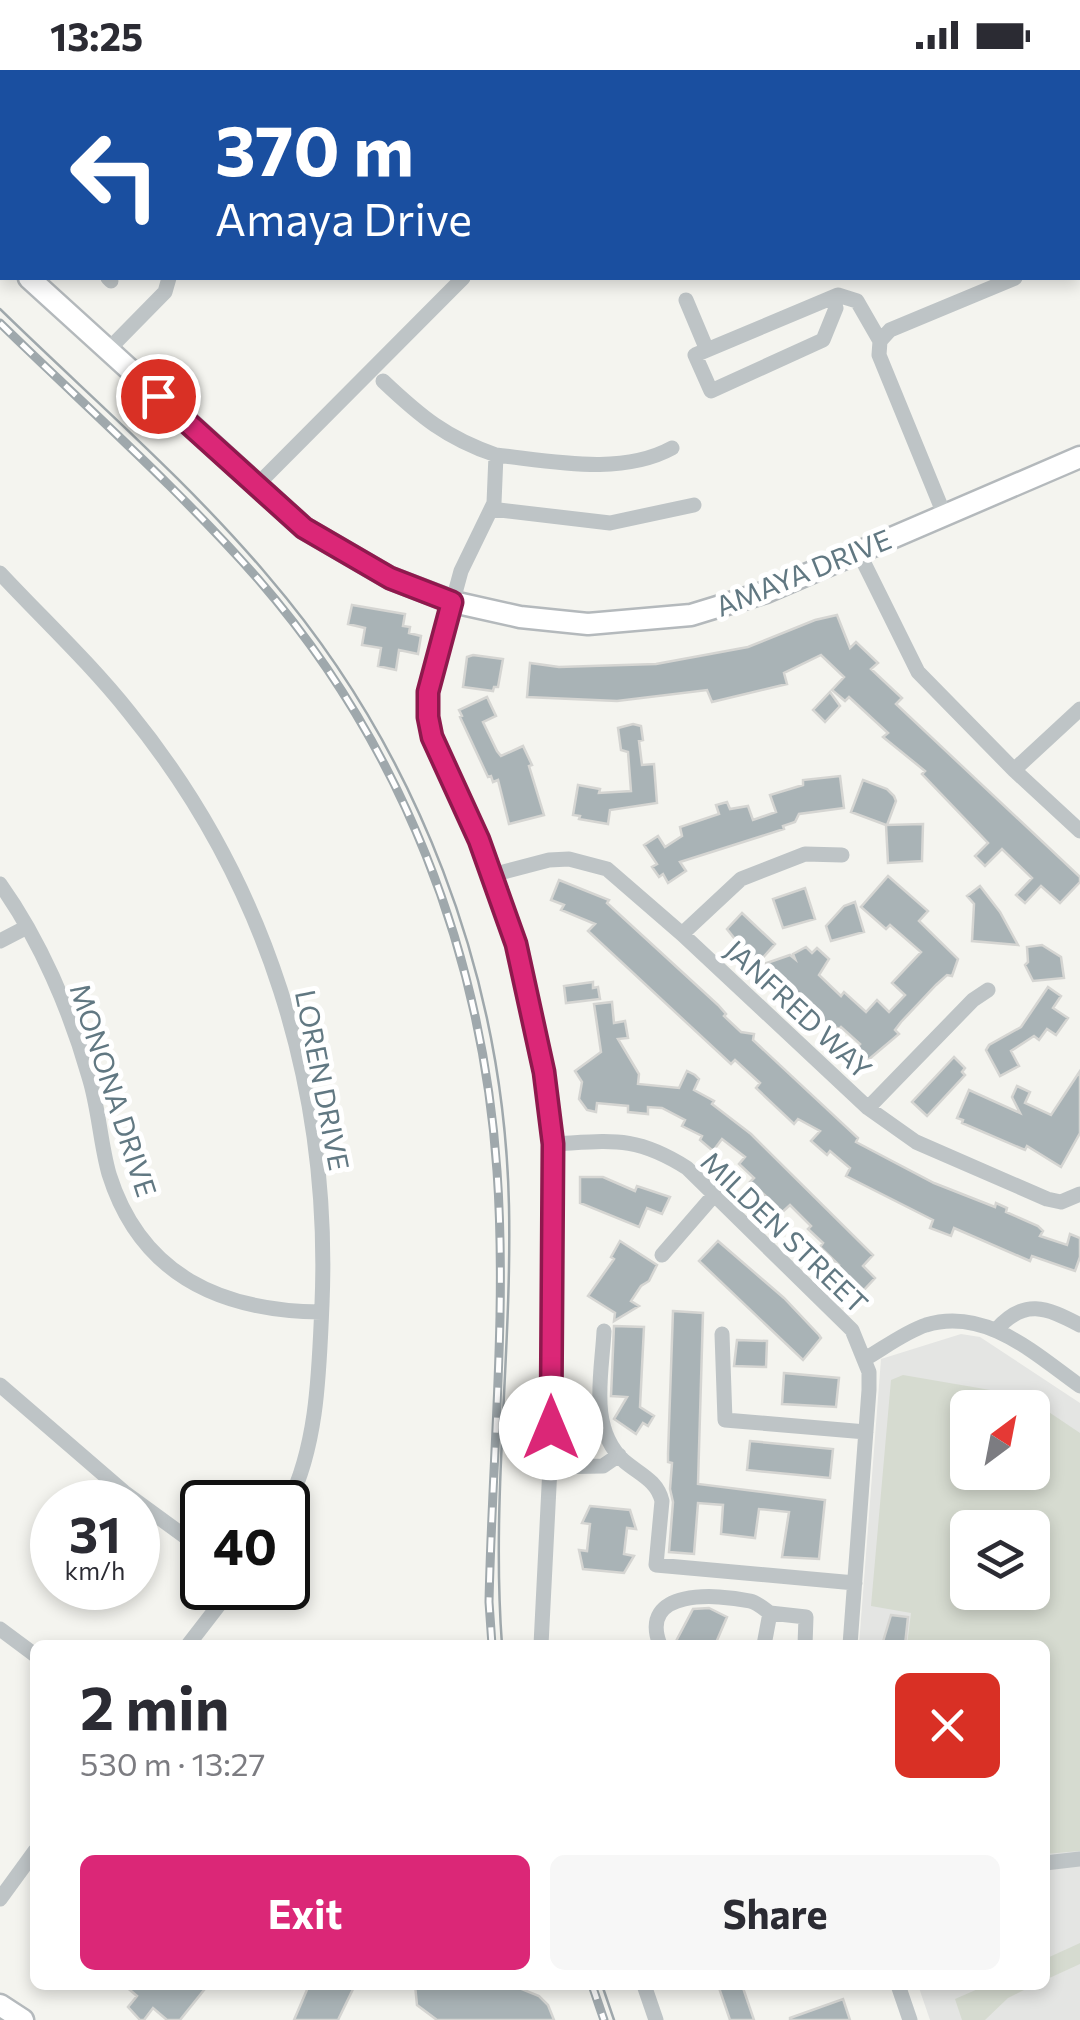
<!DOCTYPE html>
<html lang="en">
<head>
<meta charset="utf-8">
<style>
	body { margin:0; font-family:Commissioner,sans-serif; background:#f7f7f7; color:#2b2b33; height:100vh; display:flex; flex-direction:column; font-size:38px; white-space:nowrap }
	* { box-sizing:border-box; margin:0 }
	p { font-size:32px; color:#7c7c81 }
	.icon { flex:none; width:55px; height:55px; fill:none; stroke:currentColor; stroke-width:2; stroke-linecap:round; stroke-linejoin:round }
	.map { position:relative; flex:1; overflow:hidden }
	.side { position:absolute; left:30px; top:1570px; width:1020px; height:350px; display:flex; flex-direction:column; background:#fff; border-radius:15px; box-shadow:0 5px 15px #0003 }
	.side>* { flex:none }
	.guide { position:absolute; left:0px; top:0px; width:1080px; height:210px; box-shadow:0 5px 15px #0003; background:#1a4fa0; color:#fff; overflow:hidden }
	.needle { width:65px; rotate:32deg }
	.tools { position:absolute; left:950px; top:1320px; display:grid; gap:20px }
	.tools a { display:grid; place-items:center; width:100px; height:100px; border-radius:15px; background:#fff; box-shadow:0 5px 15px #0003; font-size:50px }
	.speed { position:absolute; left:30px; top:1410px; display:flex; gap:20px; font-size:50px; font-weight:700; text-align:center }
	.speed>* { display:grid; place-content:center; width:130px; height:130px; border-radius:50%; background:#fff; box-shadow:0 5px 15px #0003; line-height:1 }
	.speed small { font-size:25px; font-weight:400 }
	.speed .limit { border:5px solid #111; border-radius:15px; background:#fff; color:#111 }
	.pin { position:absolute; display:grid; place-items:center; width:85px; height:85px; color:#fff; margin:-42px; border:5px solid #fff; border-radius:50%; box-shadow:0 2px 10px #0007 }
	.me { position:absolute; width:110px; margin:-55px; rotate:0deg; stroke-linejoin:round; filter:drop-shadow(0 0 8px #0008) }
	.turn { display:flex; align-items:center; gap:35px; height:210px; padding:0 50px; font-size:45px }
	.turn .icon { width:130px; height:130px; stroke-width:2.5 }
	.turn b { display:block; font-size:70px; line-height:85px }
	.round { display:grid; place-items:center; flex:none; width:105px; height:105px; border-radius:15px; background:#f7f7f7 }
	.overview { display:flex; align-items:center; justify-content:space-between; height:170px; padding:0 50px }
	h1 { font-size:60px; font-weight:700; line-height:75px }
	.cta { display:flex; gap:20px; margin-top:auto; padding:20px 50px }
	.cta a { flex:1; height:115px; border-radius:15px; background:#db2777; color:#fff; font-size:40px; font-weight:700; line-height:115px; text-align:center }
	.cta a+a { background:#f7f7f7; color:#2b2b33 }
	.status { display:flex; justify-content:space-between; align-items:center; height:70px; padding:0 50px; background:#fff; direction:ltr }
	.status svg { height:28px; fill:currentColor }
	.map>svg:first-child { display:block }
</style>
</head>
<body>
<div class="status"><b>13:25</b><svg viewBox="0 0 49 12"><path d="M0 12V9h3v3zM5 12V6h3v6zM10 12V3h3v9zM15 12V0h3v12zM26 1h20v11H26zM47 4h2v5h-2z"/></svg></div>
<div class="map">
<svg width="1080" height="1950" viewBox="0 0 1080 1950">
	<rect width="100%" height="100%" fill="#f4f4ef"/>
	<path fill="#e4e5e3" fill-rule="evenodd" d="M961,1264l19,3 100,66v617h-150l-12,-35h127v-340h-186l22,-286zM968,1338h64v64h-64zM968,1458h64v64h-64z"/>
	<path fill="#d6dbd0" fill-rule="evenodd" d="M903,1305l122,21 55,37v418l-35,3v-209h-138l4,-32 -40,-7 20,-226zM968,1338h64v64h-64zM968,1458h64v64h-64z
		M1080,1873v21l-35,16v-21z
		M987,1915h47l-26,13 -23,22h-23l-7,-21z"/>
	<path fill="#a9b3b6" stroke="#d5d5d2" stroke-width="2.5" d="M352,535l53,9 -2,12 7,1 -1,6 12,3 -3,18 -19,-4 -3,20 -18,-4 3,-18 -19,-3 3,-17 -17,-4z
		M837,545l13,33 6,-6 22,21 -7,6 31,29 -6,6 184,173v5l-20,21 -19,-17 -16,17 -9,-8 16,-17 -30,-29 -17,17 -10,-10 13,-13 -66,-69 3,-3 -42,-34 5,-4 -39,-36 -4,4 -13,-11 12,-13 -23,-22 -37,18 3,11 -75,18 -5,-12 -90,11 -90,-4 3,-34 29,4 97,-3 92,-17 67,-27z
		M473,585l30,4 -5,28h-4l-1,4 -30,-4 4,-30z
		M830,622l10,14 -15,16 -12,-12z
		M487,627l9,19 -13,6 14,29 4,5 22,-10 9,19 -3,1 15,49 -35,9 -11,-44 -5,2 -2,-6 -3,1 -28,-60 2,-1 -3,-6z
		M633,654l8,2 2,14 -4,1 3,24 12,-1 3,39 -47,7 -2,14 -29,-5 1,-3 -7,-1 5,-30 22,4 -1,4 32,-2 -3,-39 -7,-2 -3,-22z
		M840,706l4,32 -45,6 -4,8 -12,4 1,3 -104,33 6,9 -18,12 -5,-9 -4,3 -7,-10 5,-3 -13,-19 14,-9 7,11 17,-11 -2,-9 39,-13 -3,-9 11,-3 3,7 18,-3 5,14 23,-8 -6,-17 33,-10v-5z
		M863,710l24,9 7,7 2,5 -9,24 36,-1 -1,37 -34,2 -2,-38 -35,-13z
		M888,806l40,35 -9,10 39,38 -6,17 -5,-1 -11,10 -35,37 -6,8 4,4 -31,26 -12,-12 4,-4 -19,-17 -2,2 -13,-6 -62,-59 26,-9 5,4 -2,-5 13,-7 6,6 5,-5 12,11 -10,16 22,21 3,-4 22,20 11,-12 12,12 16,-17 -13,-12 29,-31 -31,-27 -4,4 -25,-22z
		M559,810l50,20 -2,3 111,102 8,9 -2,2 17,16 13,2 -1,6 105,98 -2,4 78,41 61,24 1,-4 11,5 -1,4 32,14 5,5 -3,5 27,9 3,-11 10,4v19l-5,14 -43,-15 -2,5 -76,-33 -3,8 -21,-8 3,-8 -87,-44 4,-8 -20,-17 -3,4 -16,-14 9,-10 -22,-12 -4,5 -38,-36 4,-5 -25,-23 -4,4 -143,-133 7,-7 -34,-14 3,-5 -13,-5z
		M980,816l20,26 18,33 -46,-4 2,-37 -7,-8z
		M805,818l10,31 -32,9 -10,-29z
		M855,832l9,30 -33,9 -5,-15 18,-20z
		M742,843l33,31 -16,18 -13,-9 -19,-24z
		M1042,875l19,12 3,21 -31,3 -8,-16 3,-3 -1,-15z
		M593,912v6l5,-1 2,12 -34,4 -2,-17z
		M1048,917l13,9 -8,12 15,10 -12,17 -9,-6 -8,11 -5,-4 -23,15 8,15 -19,10 -14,-26 3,-5 32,-18z
		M612,932l2,21 11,-2 3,17 -10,1 21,35 -1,10 41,4 8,-17 8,4 4,4 -5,11 20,11 -2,3 39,30 122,121 -10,11 12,12 -13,14 -28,-21 5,-6 -19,-18 3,-4 -15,-14 3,-3 -21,-21 -11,10 -13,-13 3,-3 -19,-17 4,-4 -15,-14 6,-7 -23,-18 -9,12 -13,-11 2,-4 -20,-10 3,-6 -23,-12 -14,-1v7l-20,-2v-6l-31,-3 -1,9 -9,-2 -8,-11 3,-17 -7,-11 26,-19 -7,-48z
		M954,987l11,11 -3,4 3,3 -38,41 -15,-14z
		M1080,1001v62l-19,34 -34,-21 -2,4 -63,-27 1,-3 -6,-2 12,-28 51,23 -8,-16 5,-11 13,6 -5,11 26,12z
		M580,1107h23l32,14 2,-5 33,11 -8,17 -15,-6 -8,19 -59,-24z
		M620,1171l37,24 -8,16 -8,5 -10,15 8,5 -25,15 1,-8 -27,-17 26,-37 -3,-2z
		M718,1171l66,57 35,37 2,3 -18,22 -104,-99z
		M673,1241l30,2 -5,171 127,16 -6,59 -37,-2 7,-45 -30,-3 -4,29 -34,-4 2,-29 -25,-2 -4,51 -25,-2 4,-50 -3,-13 2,-26 -4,-1v-8z
		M614,1256l30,1 -4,80 14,9 -6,10 -5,-3 -7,11 -22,-15 13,-22 -16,-1z
		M737,1270l30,1 -1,26 -32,-1z
		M784,1303l55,5 -3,29 -54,-3z
		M750,1371l83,8 -3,29 -83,-8z
		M590,1436l40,4 6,19 -9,-1 -3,26 10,2 -10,17 -41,-4 -4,-19 8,1 3,-27 -8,-1z
		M709,1538l18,9 -12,28h-41l19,-36z
		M891,1545l17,2 -3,28h-23z
		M124,1915h84l-28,35h-13l-14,-12 -9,12h-4l-12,-13 9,-11z
		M309,1915h46l-17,35h-44z
		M415,1915h97l27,11 9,9 6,15h-117l-20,-15z
		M718,1915h24l12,35h-24z
		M843,1929l7,21h-60v-2z"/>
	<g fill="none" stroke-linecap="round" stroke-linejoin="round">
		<g stroke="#b4b9bc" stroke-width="25">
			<path id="major" d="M0,181l2,2
				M29,208l275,250 86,50 63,24 67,15 68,7 103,-9 75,-23 314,-135
				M0,1935l23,15"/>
		</g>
		<path stroke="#b8bcbe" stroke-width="2.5" stroke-dasharray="5 5" stroke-linecap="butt" d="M587,0l1,2
			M597,0l2,2
			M686,0l2,2
			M700,0l2,2"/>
		<path stroke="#bec4c6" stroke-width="15" d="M489,0l2,2
			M103,2l3,-2
			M150,2l2,-2
			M345,2l2,-2
			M770,2v-2
			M0,12l2,3
			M0,99h2
			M0,155l2,-3
			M1078,180l2,-1
			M108,208l3,3
			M831,228l5,10 -13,32 -112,51 -16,-36 143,-60 19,6 23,40
			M686,230l21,50
			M880,271l-1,14 65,159
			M880,271l10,-11 125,-52
			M107,281l58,-59 4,-14
			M383,311c37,35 63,57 113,74
			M258,414l205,-206
			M491,439l119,14 84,-18
			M858,481l60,121 96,98 66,61
			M0,503c43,46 90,90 129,139 137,168 202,375 193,592 -3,66 -4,140 -34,200
			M1014,700l66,-61
			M492,805l57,-15 20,-1 38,10 75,65 186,174 48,34 131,57 14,3 19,-8
			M0,814c40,56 70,126 89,193 10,32 11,65 20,97 32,102 113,137 212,138
			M682,864l59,-55 64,-25 37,1
			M0,871l27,-14
			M868,1038l105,-108 15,-10
			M553,1074c58,-3 82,-9 134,24l165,162 17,42v18l-19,255
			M662,1185l52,-60
			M996,1260c28,-32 50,-23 84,-5
			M604,1261c-2,43 -16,97 20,130 15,13 33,19 38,40l-6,64 199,18
			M722,1264l3,86 141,12
			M865,1289c19,-11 40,-27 61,-34 60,-18 109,29 154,61
			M0,1315l124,107 78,57
			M550,1397l53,-1 16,-11
			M0,1559l35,26
			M188,1575l44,-57
			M541,1575l9,-178 3,-323 -10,-72 -27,-127 -37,-105 -47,-103 -4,-20v-25l33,-121 33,-68 2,-48c56,6 125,21 176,-7
			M660,1575c-22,-57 57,-51 90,-44 8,2 14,8 20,12
			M764,1575l6,-32 36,4 -1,28
			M1045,1793l35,-4
			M0,1829l35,-48
			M644,1915l12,35
			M898,1915l12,35"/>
		<use href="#major" stroke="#fff" stroke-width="20"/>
		<path stroke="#9fa8ac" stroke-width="2.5" d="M0,239c90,88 187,171 268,267 150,175 236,400 241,630 3,146 -18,293 -7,439
			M602,1915l12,35"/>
		<g stroke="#9fa8ac" stroke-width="9">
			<path id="rail" d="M0,253c86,84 178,165 258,256 144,166 224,373 239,592 10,142 -5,288 -8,431l3,43
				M592,1915l12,35"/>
		</g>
		<use href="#rail" stroke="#fff" stroke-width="5" stroke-dasharray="15" stroke-linecap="butt"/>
	</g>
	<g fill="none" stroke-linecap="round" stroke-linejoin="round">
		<g stroke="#8e194d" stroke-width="25">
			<path id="route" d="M158,326l146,132 86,50 62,24 -24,90v25l4,20 47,103 37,104 28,128 9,72 -2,284"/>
		</g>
		<use href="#route" stroke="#db2777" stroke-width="18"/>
	</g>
	<g text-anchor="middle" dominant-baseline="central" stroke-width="10" stroke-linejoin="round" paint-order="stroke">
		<g font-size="28" fill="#617882" stroke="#fff">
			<text transform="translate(803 502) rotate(-22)">AMAYA DRIVE</text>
			<text transform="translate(799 939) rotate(43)">JANFRED WAY</text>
			<text transform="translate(323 1010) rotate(79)">LOREN DRIVE</text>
			<text transform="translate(114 1020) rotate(72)">MONONA DRIVE</text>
			<text transform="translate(785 1162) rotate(44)">MILDEN STREET</text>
		</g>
	</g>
</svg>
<div class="tools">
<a><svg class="needle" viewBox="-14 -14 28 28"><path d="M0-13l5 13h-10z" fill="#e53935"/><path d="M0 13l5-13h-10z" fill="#7c7c81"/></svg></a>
<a><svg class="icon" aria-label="layers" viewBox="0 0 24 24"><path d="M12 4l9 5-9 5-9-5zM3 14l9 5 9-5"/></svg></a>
</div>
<div class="speed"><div>31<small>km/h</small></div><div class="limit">40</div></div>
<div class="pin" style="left:158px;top:326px;background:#d93025"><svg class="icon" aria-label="arrive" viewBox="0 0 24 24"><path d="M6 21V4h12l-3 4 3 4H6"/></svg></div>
<svg class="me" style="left:551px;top:1358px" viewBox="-20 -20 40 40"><circle r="19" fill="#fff"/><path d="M0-13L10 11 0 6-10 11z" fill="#db2777"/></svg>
<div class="guide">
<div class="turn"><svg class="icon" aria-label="left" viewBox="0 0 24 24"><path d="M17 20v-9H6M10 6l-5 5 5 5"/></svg><div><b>370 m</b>Amaya Drive</div></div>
</div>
<section class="side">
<div class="overview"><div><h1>2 min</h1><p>530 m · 13:27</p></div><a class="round" style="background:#d93025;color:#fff"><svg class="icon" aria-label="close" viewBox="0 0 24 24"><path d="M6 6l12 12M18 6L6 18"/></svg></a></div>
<div class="cta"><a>Exit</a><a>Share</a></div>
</section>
</div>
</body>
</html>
